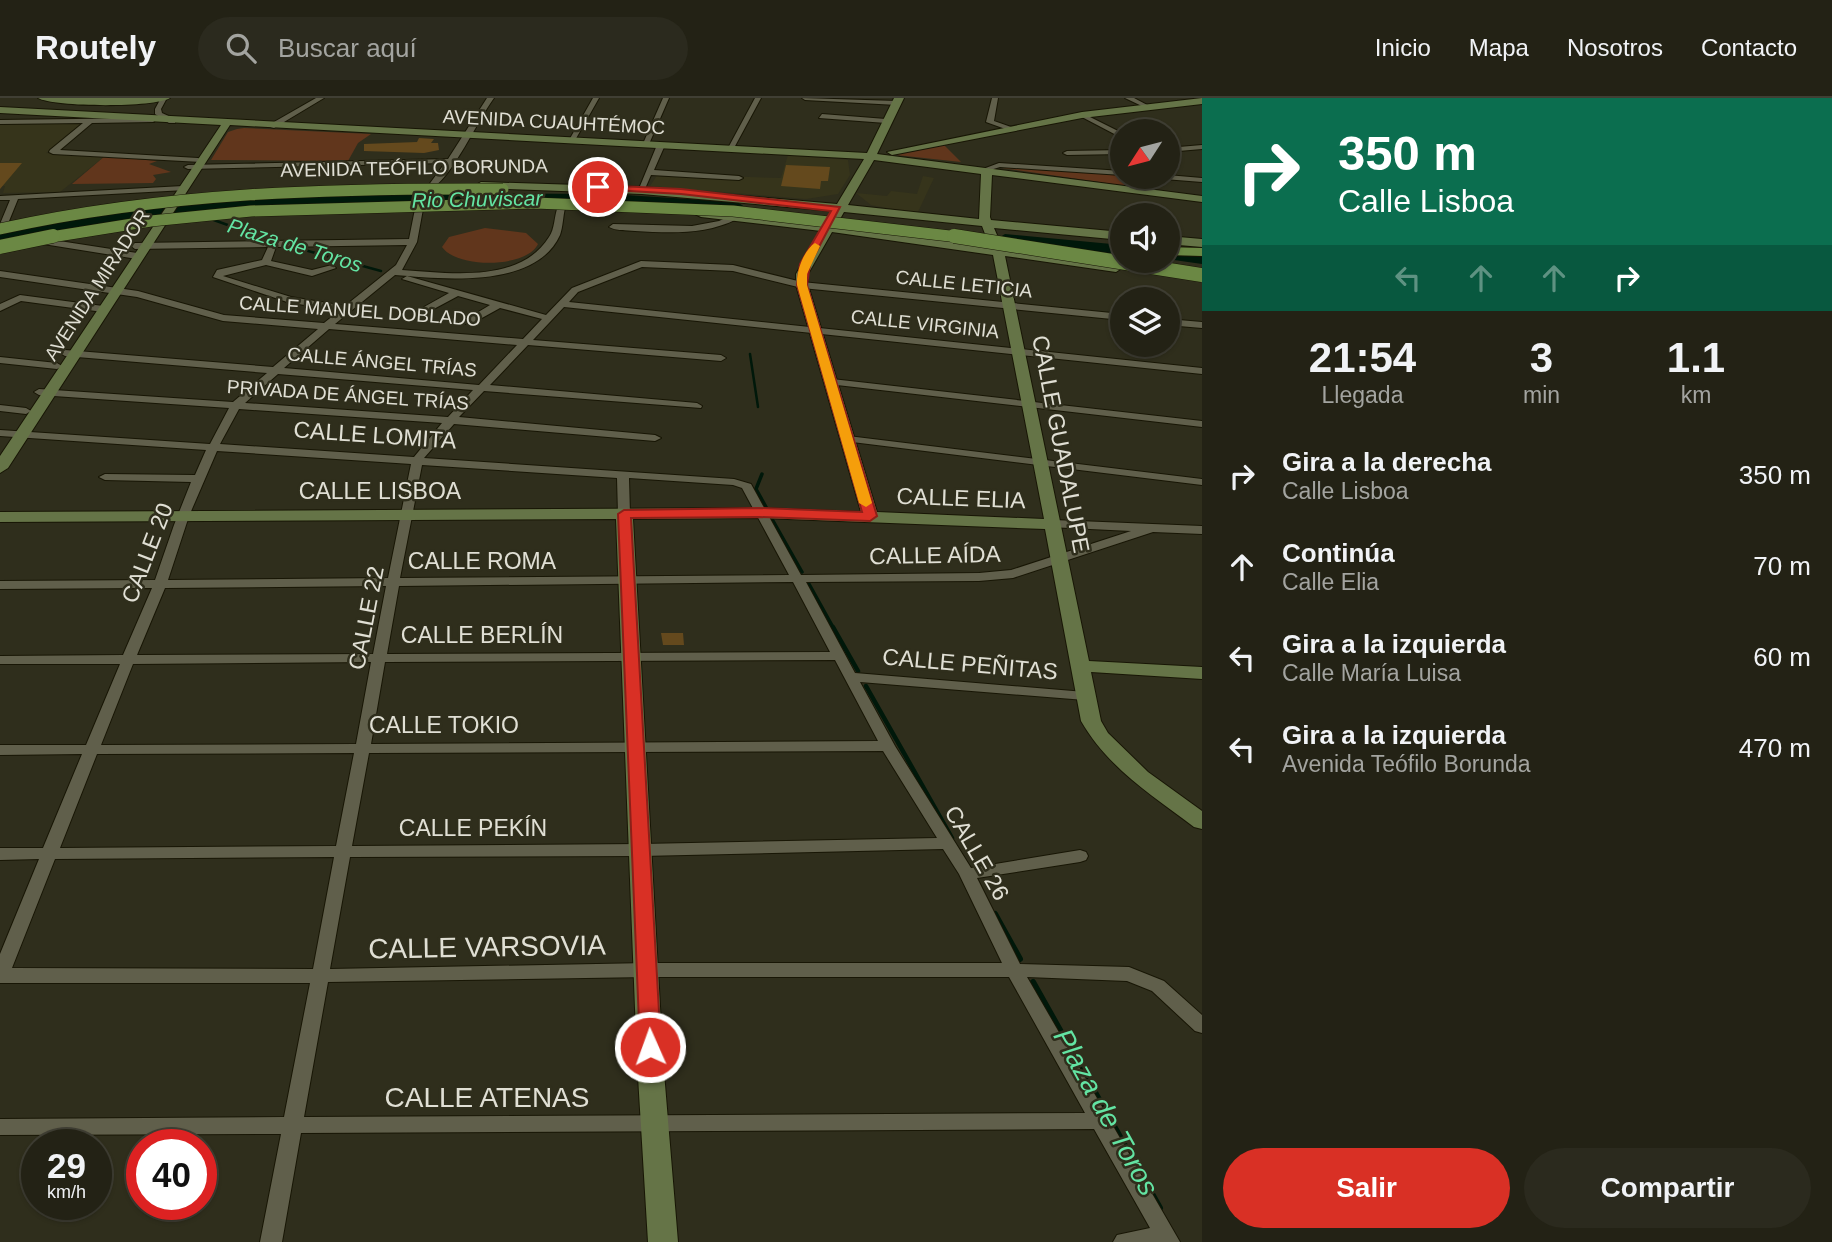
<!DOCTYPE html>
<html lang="es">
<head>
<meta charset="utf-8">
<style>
	body { margin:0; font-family:Helvetica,sans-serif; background:#2b2a1e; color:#f1f3f6; height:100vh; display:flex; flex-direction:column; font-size:26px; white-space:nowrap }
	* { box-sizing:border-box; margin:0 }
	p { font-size:23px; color:#a3a4a0 }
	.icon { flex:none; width:38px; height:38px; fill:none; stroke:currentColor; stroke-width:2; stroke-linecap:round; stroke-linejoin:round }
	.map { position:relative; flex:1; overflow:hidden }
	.side { display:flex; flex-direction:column; background:#232215; width:630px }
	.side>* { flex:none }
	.hud { background:#0b6e4f; color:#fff; overflow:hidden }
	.needle { width:46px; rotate:234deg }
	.fabs { position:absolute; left:1110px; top:21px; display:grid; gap:14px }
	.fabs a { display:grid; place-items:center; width:70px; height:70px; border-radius:50%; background:#232215; box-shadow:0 2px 5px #0004,0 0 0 2px #403f34; font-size:35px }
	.speed { position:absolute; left:21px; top:1031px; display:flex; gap:14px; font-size:35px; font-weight:700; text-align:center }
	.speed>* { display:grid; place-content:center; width:91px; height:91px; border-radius:50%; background:#232215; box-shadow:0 2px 5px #0004,0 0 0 2px #403f34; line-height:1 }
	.speed small { font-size:18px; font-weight:400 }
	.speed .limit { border:10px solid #d22; background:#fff; color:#111 }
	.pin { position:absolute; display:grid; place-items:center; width:60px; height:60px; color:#fff; margin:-30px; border:4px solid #fff; border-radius:50%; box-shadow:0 2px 7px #0007 }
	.me { position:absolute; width:77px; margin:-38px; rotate:358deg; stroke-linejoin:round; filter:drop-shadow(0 0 5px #0008) }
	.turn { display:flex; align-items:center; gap:24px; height:147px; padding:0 21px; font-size:32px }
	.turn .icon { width:91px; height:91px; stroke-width:2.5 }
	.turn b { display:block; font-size:49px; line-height:60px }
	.lanes { display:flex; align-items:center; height:66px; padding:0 21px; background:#0003; justify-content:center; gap:35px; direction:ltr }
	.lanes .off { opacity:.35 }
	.eta { display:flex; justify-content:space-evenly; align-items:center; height:119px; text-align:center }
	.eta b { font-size:42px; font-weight:800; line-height:49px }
	.button { display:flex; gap:14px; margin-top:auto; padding:14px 21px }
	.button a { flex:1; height:80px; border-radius:42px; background:#d93025; color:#fff; font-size:28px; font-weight:800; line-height:80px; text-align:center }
	.button a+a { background:#2b2a1e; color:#f1f3f6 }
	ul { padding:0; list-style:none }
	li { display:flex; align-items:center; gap:21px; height:91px; padding:0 21px }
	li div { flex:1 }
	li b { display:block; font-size:26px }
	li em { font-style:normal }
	header { display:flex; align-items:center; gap:42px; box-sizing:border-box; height:98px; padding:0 35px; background:#232215; border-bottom:2px solid #403f34 }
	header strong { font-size:33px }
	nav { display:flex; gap:38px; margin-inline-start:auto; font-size:24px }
	.search { width:490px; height:63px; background:#2b2a1e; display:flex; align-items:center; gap:18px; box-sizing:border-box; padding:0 24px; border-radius:38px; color:#a3a4a0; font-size:26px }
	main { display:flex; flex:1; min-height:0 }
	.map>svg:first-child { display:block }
</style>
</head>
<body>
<header>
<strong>Routely</strong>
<div class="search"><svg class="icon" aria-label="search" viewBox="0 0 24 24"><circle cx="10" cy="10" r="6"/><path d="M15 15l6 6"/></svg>Buscar aquí</div>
<nav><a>Inicio</a><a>Mapa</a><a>Nosotros</a><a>Contacto</a></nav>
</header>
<main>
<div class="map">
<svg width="1202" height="1144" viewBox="0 0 1202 1144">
	<rect width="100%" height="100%" fill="#2f2e1c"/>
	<path fill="#36341b" d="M0,24l83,1 -37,30 59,3 -45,36 -57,1 2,-7h-5z
		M788,57l60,5 2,15 -12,19 -32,5 -156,-13 8,-12 123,4z
		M923,78l11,2 -17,36 -46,-9 -15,-12 31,3 4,-5 26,3z"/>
	<path fill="#61361c" d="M237,31l7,-1 127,6 -13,9 -10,18 -137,-1 17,-28z
		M944,47l17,17 -65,-7 2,-1z
		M105,58l52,5 -8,3 22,8 -18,3 3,4 -3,4 -81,1z
		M995,69l163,10 1,3 -9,3 5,7z
		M485,130l41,5 12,11c-11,24 -81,25 -96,3l7,-10z"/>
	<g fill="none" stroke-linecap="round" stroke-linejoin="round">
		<path stroke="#00180a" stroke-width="2.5" d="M184,109l7,4
			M211,121l64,23
			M290,148l91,25
			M750,256l8,53"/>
		<path stroke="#00180a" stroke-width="3.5" d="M762,376l-6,15 10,18
			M772,421l30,53
			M809,486l25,45"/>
		<path stroke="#00180a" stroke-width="4.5" d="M833,529l25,44
			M866,588l86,152"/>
		<path stroke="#00180a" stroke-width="6" d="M995,816l25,45
			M1033,884l127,226"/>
		<path fill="#00180a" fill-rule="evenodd" d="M437,95l172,1 128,8 8,5 -8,5c-108,-10 -216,-11 -325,-10 -139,2 -276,11 -412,41v-10c145,-31 290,-38 437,-40z
			M1005,136l117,11v10l-123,-13 -2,-3z
			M1167,151l35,5v10l-35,-5z"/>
	</g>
	<path fill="#64491d" d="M419,40l15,1 -3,4h7l1,7 -15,3 -60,-2v-7l53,-2z
		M0,65h22l-22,26z
		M786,67l44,2 -2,14h-7l-1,8 -39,-3z
		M661,535h22l1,12h-21z"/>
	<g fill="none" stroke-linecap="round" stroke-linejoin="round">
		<g stroke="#181605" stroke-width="2">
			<path id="street" d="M161,0h6l-6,11 1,4 13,6v4h-6l-14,-9v-5z
				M316,0h8l-50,30 -7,-2z
				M487,0h7c-17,23 -41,78 -62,90l-4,-2 17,-23 -257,6 -4,-2 4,-2 260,-6z
				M593,0h6l-25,44h-6z
				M663,0h6l-20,46 -7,2z
				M755,0h6l-27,50 -7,2z
				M802,0l95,3 3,2 -3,2 -92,-5z
				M992,0h6l-4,23 17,6v4l-25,-9z
				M1125,0h9l17,9 -5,1z
				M822,16l64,5 4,2 -4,2 -67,-5z
				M1080,16h4l38,19v5l-42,-22z
				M151,20l3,4 -62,1 -32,27 138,8 4,2 -1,2 -148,-8 -4,-2 1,-2 33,-27 -83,1v-4z
				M661,45l4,2 -11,25 85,6 4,2 -4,2 -88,-5 -7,16h-6l19,-46z
				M1202,47v4l-35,3v-4z
				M1122,52v4l-55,1 -4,-2 4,-2z
				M999,65l123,8v4l-122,-8 -13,4 -4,-2z
				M1167,77l35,3v4l-38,-3 -1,-2h4z
				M183,88h3v4l-168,9 -11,27 -7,-2 10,-24h-10v-4z
				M558,108l7,2c-2,8 -2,19 -5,27 -24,54 -117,44 -165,40l-60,49 188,15 19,-20 -42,-11 -29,16h-6v-4l25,-15 -32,-9 -28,15h-6v-4l25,-14 -47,-14 5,-3 139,39 26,-27 69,-27 92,4 69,17 320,32v6l-320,-32 -69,-17 -91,-4 -64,25 -9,10 633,66v6l-638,-67 -31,33 188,15 5,3 -5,3 -193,-16 -38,40 207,18 5,3 -1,2 -217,-17 -25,26 196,18 6,3 -6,3 -201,-17 -30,34 310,21 17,5 50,91 178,-2 32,-3 120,-39 -82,-4 -2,-3 6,-4 149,6v8l-49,-2 -140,46 -34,3 -173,1 49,91 230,19 7,4 -7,4 -225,-18 35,64 76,122 109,-18 6,2 2,4 -2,4 -6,2 -103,16 43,86 109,3 35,14 38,34v18l-7,-2 -43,-40 -25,-10 -100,-4 153,265h-67l4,-7 33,-7 -56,-99 -793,4 -19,109h-22l21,-108 -281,1v-16l284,-2 26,-134h-310v-29l39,-95 -39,1v-12h43l39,-94 -82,1v-10h86l34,-81h-120v-8l123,-1 29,-67 -152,1v-8l155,-1 19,-55 17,-43 -86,-2 -6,-3 6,-3 90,1 11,-25 -206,-14v-6l210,14 19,-36 -190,-13 -5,-3 5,-3 194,13 34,-29 -202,-17 -5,-3 5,-3 208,17 45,-38 -95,-8 -86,-24 -137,-20v-6l138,20 86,24 100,8 15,-12 -52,-9 -74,-25 4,-7 45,-10 6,-13 -133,2 -4,-3 4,-3 274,-4 6,-30 4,-2 4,2 -6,33 -15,28c47,3 118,14 147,-33 6,-8 5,-21 9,-31zM407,147l-11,20 -51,41 -54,-9 -68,-21 43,-11 46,11 24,-8 -4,-3 -20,5 -41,-9 5,-14zM329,231l188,16 -38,40 -195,-17zM278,276l195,16 -25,27 -203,-14zM239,311l203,14 -28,34 -194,-13zM217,353l194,13 -23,114 -220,2 21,-64zM422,367l195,13 1,36 6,4 6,-4 -1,-36 104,7 9,3 47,87 -389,3zM793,484l37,70 -443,2 12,-68zM386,488l-13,68 -236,1 28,-67zM835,562l43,81 -507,3 14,-82zM371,564l-15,82 -255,1 32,-81zM883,653l54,87 -295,6 -290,2 17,-93zM354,655l-18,93 -276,2 37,-94zM943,751l16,25 43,89h-354l-318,6 20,-112 292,-1zM334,759l-21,112 -301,-1 43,-109zM648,879h361l76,136 -781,4 24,-135z
				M734,116l4,3 -1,2c-32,16 -67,14 -102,12 -9,-1 -19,0 -26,-4l4,-3 79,2 27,-5z
				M40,140l97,15 4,3 -4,3 -100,-16v-4z
				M20,197l83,11 5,3 -5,3 -82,-11 -21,10v-7z
				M1167,221l35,3v6l-35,-3z
				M0,259l57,6 5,3 -5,3 -57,-6z
				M832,281l370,42v6l-374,-43v-4z
				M0,307l26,3 5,3 -5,3 -26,-3z
				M848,338l354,43v6l-358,-44 -2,-2z"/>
		</g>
		<g stroke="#181605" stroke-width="2">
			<path id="secondary" d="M38,0h132c-16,10 -118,9 -132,0z
				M894,0h10l-27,56 325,42v6l-210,-27 -2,42 1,3 131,12v8l-128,-12 9,21 113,15 6,4 -6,4 -111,-16 84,405 113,6v12l-111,-7 10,49 7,12 40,39 54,39v18l-8,-2c-42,-32 -86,-59 -113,-106l-36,-192 -286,-11 -126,1 30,541 15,182h-30l-11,-182 -21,-541 -616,3v-10l759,-4 102,4 -65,-227v-11l25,-43 -120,-14 -6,-3 6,-3 124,13 8,-13 -191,-17 -161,-6 -5,-3 5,-3 161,5 195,17 27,-45 -634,-34 -222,343 -8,5v-17l221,-331 -221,-12v-6l867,46zM874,62l107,14 -2,45 -131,-14zM844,114l138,14 8,21 -154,-21zM832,134l161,23 51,264 -167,-7 -69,-227v-11z
				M1202,0v6l-120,14 -190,37 -5,-3 195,-40z
				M1167,138l35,3v8l-35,-3z"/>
		</g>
		<g stroke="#181605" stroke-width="2">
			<path id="primary" d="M1167,149l35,1v8l-35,-1z"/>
		</g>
		<use href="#street" fill="#605f4b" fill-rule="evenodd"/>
		<use href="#secondary" fill="#657447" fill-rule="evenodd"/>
		<use href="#primary" fill="#6b8844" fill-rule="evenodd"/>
		<g stroke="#181605" stroke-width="12" stroke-linecap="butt">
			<path id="primary-bridge-far1" d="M0,131c166,-37 333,-41 503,-40
				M45,140l106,-17 100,-10 284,-8 198,8 234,27"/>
		</g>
		<g stroke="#181605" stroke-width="15" stroke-linecap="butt">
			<path id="primary-bridge" d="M954,138l248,39
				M0,149l53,-11"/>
		</g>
		<use href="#primary-bridge-far1" stroke="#6b8844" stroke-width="11"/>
		<use href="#primary-bridge" stroke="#6b8844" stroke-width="14"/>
	</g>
	<path fill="#d93025" stroke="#8d1f18" stroke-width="2" d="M598,87l83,4 159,18 -30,57 -3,21 70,231 -7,5 -111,-4 -128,1 30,529 -3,6h-15l-3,-6 -22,-533 6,-4 135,-2 103,4 -65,-227 3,-21 31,-53 -150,-17 -86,-5z"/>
	<path fill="#f59e0b" d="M815,145l5,3 -13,28v11l65,218 -6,4 -7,-4 -62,-218c-1,-14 7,-35 18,-42z"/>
	<g text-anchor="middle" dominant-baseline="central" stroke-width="5" stroke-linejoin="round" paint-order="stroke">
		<g font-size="19" fill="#e0dfd4" stroke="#2f2e1c">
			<text transform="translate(554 24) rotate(3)">AVENIDA CUAUHTÉMOC</text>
			<text transform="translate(414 70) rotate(-1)">AVENIDA TEÓFILO BORUNDA</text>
			<text transform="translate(964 186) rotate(6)">CALLE LETICIA</text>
			<text transform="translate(97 187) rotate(-57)">AVENIDA MIRADOR</text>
			<text transform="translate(360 213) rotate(4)">CALLE MANUEL DOBLADO</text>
			<text transform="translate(925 226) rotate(6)">CALLE VIRGINIA</text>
			<text transform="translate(382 264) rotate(5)">CALLE ÁNGEL TRÍAS</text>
			<text transform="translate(348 297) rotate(4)">PRIVADA DE ÁNGEL TRÍAS</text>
		</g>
		<g font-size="21" font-style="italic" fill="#63e4a3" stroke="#2f2e1c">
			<text transform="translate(477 101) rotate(-1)">Rio Chuviscar</text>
			<text transform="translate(295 147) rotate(17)">Plaza de Toros</text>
		</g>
		<g font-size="23" fill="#e0dfd4" stroke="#2f2e1c">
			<text transform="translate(375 337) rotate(4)">CALLE LOMITA</text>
			<text transform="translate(1061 346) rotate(79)">CALLE GUADALUPE</text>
			<text x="380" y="393">CALLE LISBOA</text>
			<text transform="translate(961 400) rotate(2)">CALLE ELIA</text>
			<text transform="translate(147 455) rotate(-69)">CALLE 20</text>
			<text transform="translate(935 457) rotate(-1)">CALLE AÍDA</text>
			<text x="482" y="463">CALLE ROMA</text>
			<text transform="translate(366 520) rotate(-79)">CALLE 22</text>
			<text x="482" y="537">CALLE BERLÍN</text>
			<text transform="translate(970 566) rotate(5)">CALLE PEÑITAS</text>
			<text x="444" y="627">CALLE TOKIO</text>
			<text x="473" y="730">CALLE PEKÍN</text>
			<text transform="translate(977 755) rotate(60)">CALLE 26</text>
		</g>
		<g font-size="28" fill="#e0dfd4" stroke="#2f2e1c">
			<text transform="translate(487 849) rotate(-1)">CALLE VARSOVIA</text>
			<text x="487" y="999">CALLE ATENAS</text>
		</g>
		<g font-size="28" font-style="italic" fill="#63e4a3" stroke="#2f2e1c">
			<text transform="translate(1106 1014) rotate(61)">Plaza de Toros</text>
		</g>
	</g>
</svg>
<div class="fabs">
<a><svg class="needle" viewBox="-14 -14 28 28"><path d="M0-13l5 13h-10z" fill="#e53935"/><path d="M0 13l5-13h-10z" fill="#a3a4a0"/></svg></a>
<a><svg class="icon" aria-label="sound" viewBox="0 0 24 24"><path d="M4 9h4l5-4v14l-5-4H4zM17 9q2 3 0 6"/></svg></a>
<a><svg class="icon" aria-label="layers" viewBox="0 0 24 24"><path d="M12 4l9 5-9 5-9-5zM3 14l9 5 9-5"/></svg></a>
</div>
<div class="speed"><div>29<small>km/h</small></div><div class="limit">40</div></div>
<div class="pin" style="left:598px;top:89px;background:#d93025"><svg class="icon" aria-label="arrive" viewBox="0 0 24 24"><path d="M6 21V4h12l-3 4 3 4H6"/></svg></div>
<svg class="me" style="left:650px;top:949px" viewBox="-20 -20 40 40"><circle r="17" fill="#d93025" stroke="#fff" stroke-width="3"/><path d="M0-11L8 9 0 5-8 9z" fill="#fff"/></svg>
</div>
<section class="side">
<div class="hud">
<div class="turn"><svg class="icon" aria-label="right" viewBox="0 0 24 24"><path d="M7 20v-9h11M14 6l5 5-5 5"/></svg><div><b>350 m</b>Calle Lisboa</div></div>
<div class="lanes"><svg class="icon off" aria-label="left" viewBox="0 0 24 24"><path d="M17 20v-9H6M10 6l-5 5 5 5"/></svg><svg class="icon off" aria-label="ahead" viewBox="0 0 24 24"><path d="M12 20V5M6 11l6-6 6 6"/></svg><svg class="icon off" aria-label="ahead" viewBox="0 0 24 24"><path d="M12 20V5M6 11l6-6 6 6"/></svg><svg class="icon" aria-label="right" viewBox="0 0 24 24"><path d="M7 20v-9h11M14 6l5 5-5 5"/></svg></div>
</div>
<div class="eta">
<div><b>21:54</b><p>Llegada</p></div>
<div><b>3</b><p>min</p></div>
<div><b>1.1</b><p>km</p></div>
</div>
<ul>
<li><svg class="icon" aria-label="right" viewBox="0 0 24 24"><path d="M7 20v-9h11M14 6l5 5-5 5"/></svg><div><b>Gira a la derecha</b><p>Calle Lisboa</p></div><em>350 m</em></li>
<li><svg class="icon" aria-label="ahead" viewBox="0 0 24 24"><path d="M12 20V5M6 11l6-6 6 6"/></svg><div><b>Continúa</b><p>Calle Elia</p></div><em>70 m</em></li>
<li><svg class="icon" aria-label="left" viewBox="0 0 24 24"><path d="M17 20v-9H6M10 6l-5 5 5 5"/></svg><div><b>Gira a la izquierda</b><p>Calle María Luisa</p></div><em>60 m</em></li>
<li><svg class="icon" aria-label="left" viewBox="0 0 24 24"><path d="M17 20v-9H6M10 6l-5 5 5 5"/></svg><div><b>Gira a la izquierda</b><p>Avenida Teófilo Borunda</p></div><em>470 m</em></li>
</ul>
<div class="button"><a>Salir</a><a>Compartir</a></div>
</section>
</main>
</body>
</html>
